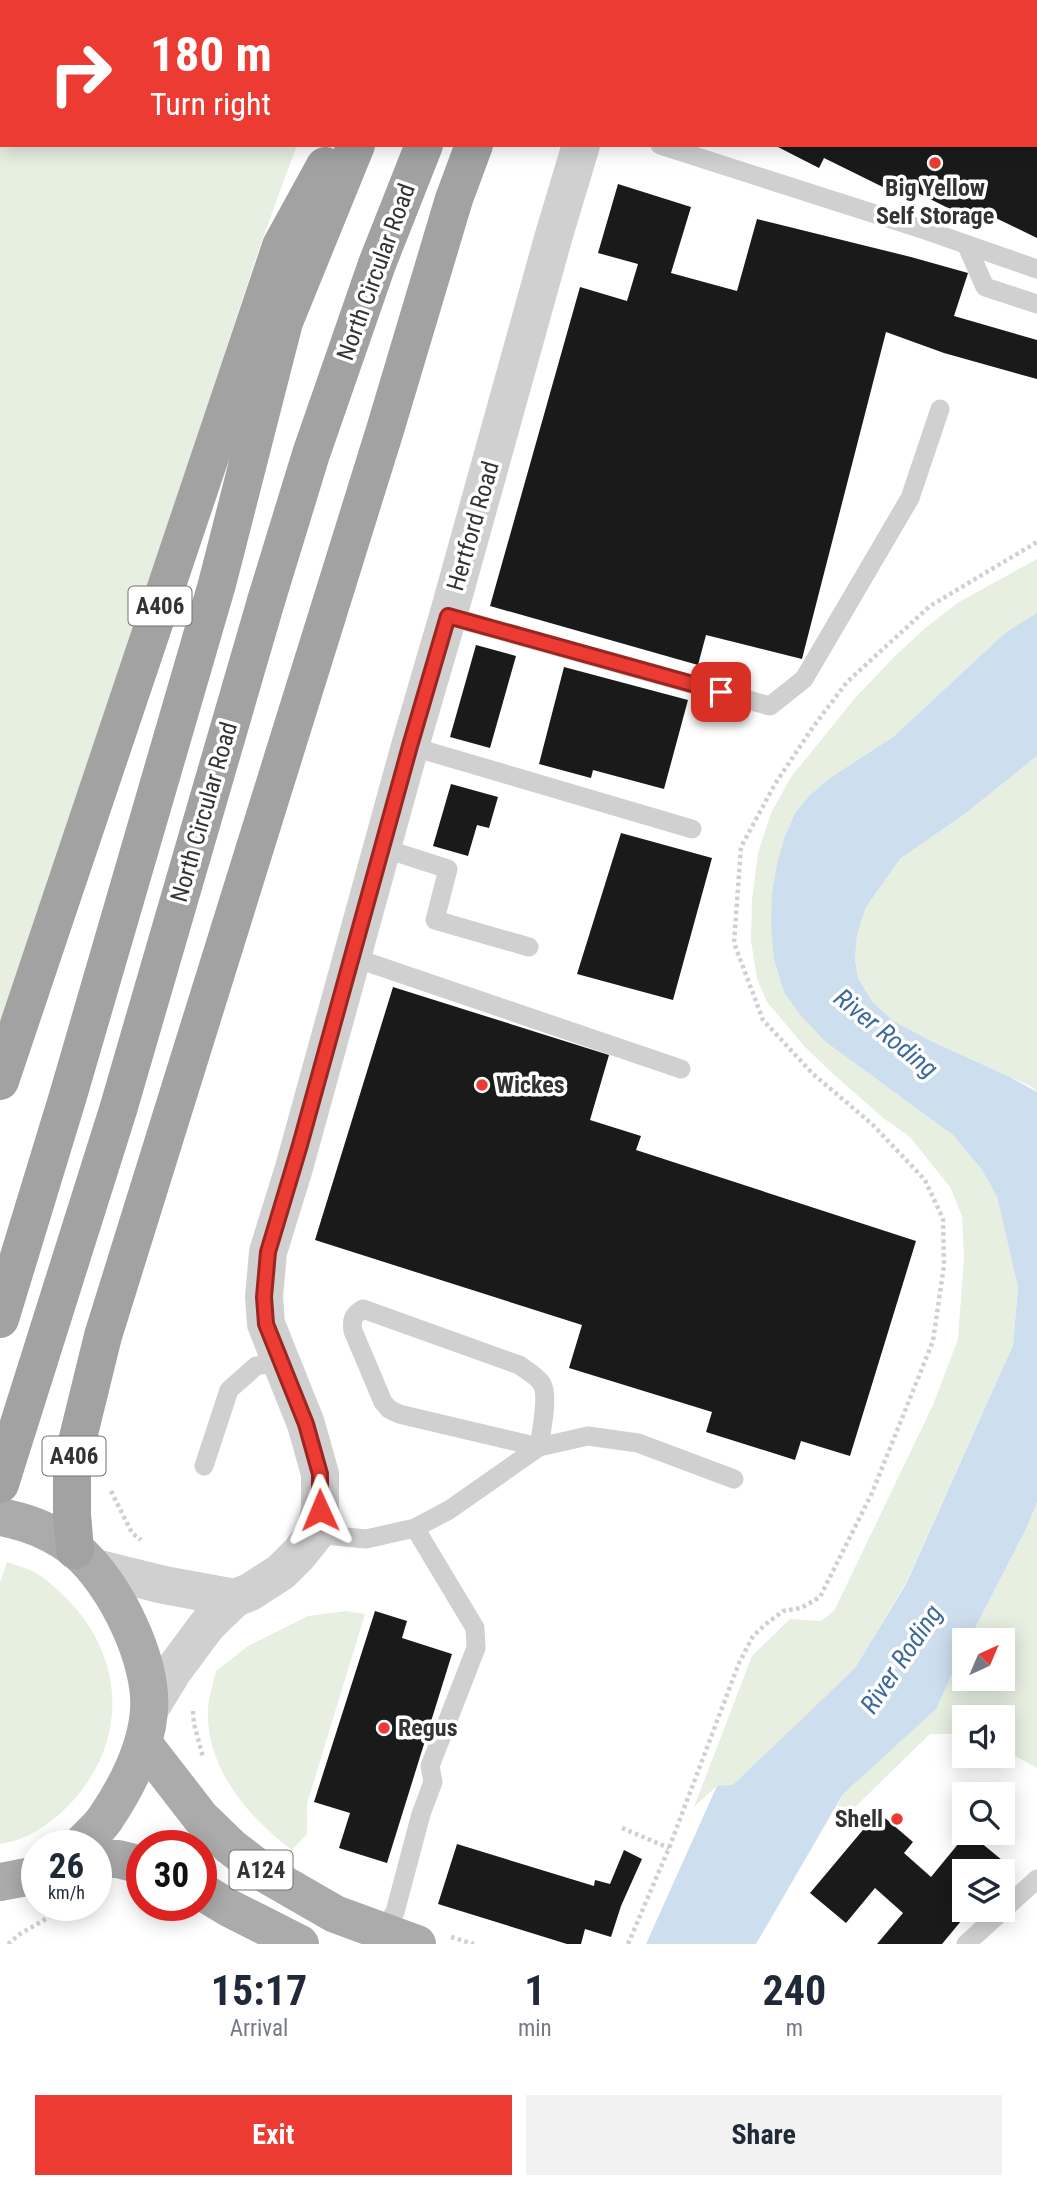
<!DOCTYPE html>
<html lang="en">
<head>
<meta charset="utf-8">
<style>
	body { margin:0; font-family:"Roboto Condensed",sans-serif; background:#f2f2f3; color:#1f2937; height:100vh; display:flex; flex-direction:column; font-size:26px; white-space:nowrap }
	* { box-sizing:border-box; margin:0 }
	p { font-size:23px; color:#747a83 }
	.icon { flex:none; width:38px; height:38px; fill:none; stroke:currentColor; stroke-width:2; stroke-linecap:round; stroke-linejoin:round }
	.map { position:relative; height:1944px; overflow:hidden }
	.sheet { display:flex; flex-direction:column; background:#fff; flex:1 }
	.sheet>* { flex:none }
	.banner { position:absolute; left:0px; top:0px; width:1038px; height:147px; box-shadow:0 4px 18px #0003; background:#ec3b32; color:#fff; overflow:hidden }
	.needle { width:46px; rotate:44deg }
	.fabs { position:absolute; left:952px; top:1628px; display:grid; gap:14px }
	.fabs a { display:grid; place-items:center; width:63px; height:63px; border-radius:0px; background:#fff; box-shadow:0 4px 18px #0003; font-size:35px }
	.speed { position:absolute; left:21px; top:1830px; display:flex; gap:14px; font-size:35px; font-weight:700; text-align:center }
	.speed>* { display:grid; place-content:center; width:91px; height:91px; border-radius:50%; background:#fff; box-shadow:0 4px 18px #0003; line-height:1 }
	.speed small { font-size:18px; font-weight:400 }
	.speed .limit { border:10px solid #d22; background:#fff; color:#111 }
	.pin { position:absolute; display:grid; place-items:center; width:60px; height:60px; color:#fff; margin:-30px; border-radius:14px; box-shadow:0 4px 10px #0006 }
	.me { position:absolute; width:77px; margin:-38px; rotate:359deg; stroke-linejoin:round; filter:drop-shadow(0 0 5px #0008) }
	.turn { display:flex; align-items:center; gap:24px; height:147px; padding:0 35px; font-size:32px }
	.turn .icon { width:91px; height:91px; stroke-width:2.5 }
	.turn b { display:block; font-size:49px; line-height:60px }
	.eta { display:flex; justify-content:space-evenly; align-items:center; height:119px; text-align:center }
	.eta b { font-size:42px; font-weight:700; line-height:49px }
	.action { display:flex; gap:14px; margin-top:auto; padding:14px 35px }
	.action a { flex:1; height:80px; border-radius:0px; background:#ec3b32; color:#fff; font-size:28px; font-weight:700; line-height:80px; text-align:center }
	.action a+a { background:#f2f2f3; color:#1f2937 }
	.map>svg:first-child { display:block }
</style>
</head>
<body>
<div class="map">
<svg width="1037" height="1944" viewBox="0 0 1037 1944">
	<rect width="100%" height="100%" fill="#fff"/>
	<path fill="#e7efe1" d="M0,0h365l-1,2h-362v143h295l-37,101 -260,784z
		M1037,559v54l-31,19 -113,105 -63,41 -21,18 -14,17 -10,23 42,206 126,93 29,35 15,27 21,89 -5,59 -107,238 -51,85 -122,118h-16l-23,21 58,-151 38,-37 31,2 13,-10 99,-206 25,-66 6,-82 -2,-41 -12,-29 -41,-51 -26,-18 -52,-46 -26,-25 -38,-45 -10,-23 -6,-38 1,-41 6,-47 13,-40 20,-36 65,-80 38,-40 30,-28 35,-27z
		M1037,756v336l-5,-5 -101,-46 -39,-21 -20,-19 -14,-23 -3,-19 2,-24 9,-28 34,-48 66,-46z
		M1037,1502v266l-34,-19v-32h-39v17h-34l-77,75 -16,-3 6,-12 107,-119 14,-27v30h39v-38h-34l59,-115z
		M7,1562c8,3 17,5 25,9 14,7 26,19 37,30 58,60 58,145 -1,205 -19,19 -41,34 -68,38v-262z
		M346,1611l19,3 -58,190v30l-15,16c-44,-32 -87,-84 -84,-141 1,-12 5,-26 8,-38l32,-25 60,-30z"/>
	<path fill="#cddeef" d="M1037,613v143l-71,57 -66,46 -34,48 -9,28 -2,24 3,19 14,23 20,19 39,21 79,36 27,15v410l-9,23 -59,115h-5v8l-28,61 -93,85 -87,150h-110l71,-158 16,-1 122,-117 51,-84 107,-239 5,-58 -21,-90 -15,-27 -29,-35 -127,-93 -25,-26 -17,-24 -10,-33 -3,-33 1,-33 5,-29 8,-28 10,-23 14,-17 21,-18 63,-41 113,-105z"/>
	<path fill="#1a1a1a" d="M774,145h263v93l-64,-31 -5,11 -70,-35 -5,9 -69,-34 -5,10z
		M618,184l73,23 -20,66 66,18 20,-72 154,38 57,16 -14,43 83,24v39l-93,-26 -58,-21 -84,327 -96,-24 -8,30 -208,-59 90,-319 47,14 11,-37 -40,-11z
		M476,645l40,11 -26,92 -40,-11z
		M564,667l124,33 -24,89 -71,-19 -2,8 -52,-14z
		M451,784l47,13 -9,31 -12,-3 -9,31 -35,-10z
		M621,833l91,25 -39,142 -96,-26z
		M393,987l216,68 -19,65 51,16 -5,14 280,91 -66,215 -49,-15 -6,19 -89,-28 6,-20 -143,-44 13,-43 -267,-85z
		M375,1611l32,10 -5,17 50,16 -65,209 -48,-15 11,-35 -36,-11z
		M878,1812l35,30 -9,11 27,24 37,-45 40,33 -5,6h-39v38h7l-29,35h-65l26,-31 -28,-25 -29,35 -36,-30z
		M457,1844l137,42 1,-6 15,4 14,-34 18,9 -21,47 -10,31 -26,-8 -4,15h-14l-129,-40z"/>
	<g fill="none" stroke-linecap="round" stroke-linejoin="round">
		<path stroke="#d0d0d0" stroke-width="4.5" stroke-dasharray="3.5 3.5" stroke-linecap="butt" d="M970,0l3,2
			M593,2l1,-2
			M1036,42h1
			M111,1491l21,42 9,7
			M193,1711l1,13 9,33
			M622,1828l47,20
			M451,1937l23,7
			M8,1944l12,-10 48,-28
			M628,1944l41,-96 70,-185 14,-27 13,-12 17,-13 18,-3 19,-11 52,-104 61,-152 11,-76 -1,-46 -18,-39 -53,-56 -59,-50 -50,-54 -29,-77 7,-96 34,-63 38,-57 34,-45 83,-76 107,-64"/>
		<path stroke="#d0d0d0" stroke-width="19" d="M728,0l4,2
			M660,145l265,85 112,39
			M966,244l19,43 52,17
			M448,616l322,90 34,-27 106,-181 30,-89
			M410,746l282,83
			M383,848l65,21 -13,51 94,27
			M352,957l329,112
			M363,1309l156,56c7,5 18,11 23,19 7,12 -1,48 -3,63l-140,-33 -10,-5 -6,-7 -30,-71c-2,-11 0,-16 10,-22z
			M204,1466l25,-76 27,-24 24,-4
			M315,1534l51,5 49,-11 34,-18 90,-63 49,-11 50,7 96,36
			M382,1932l13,-20 26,-98 12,-32 -3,-16 46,-118 -1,-20 -60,-100
			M966,1944l71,-65"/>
		<path stroke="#d0d0d0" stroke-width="38" d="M637,2l1,-2
			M95,1568l69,17 71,13
			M149,1710l24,-39 35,-47 27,-26 15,-6 31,-20 18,-18 16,-20 5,-24v-36l-14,-50 -40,-100 -2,-27 4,-45 26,-84 116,-422 38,-130 106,-381 27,-90"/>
		<path stroke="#ababab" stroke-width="38" d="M0,1517c28,5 55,16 77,34 38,32 76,110 72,160 -3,38 -23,77 -44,108 -7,10 -17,18 -25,27
			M143,1743l58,75 30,29 38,29 66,38 82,30
			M96,1859h22l24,6
			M0,1882l37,-7
			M201,1891l28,17 71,36"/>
		<path stroke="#a2a2a2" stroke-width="38" d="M414,2l1,-2
			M494,2l1,-2
			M526,2v-2
			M266,601l45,-147 66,-190 47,-119
			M0,1081l281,-835 44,-80
			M0,1319l68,-223 149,-512 67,-262 72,-177
			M75,1550l-3,-36v-52l31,-126 282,-906 69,-231 20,-54"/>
		<path stroke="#a2a2a2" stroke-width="38" d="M0,1484l118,-374 148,-509"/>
	</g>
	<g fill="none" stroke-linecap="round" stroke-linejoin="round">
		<g stroke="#992620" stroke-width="18">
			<path id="route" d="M320,1510v-36l-14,-50 -40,-100 -2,-27 4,-45 32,-107 110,-399 38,-130 273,76"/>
		</g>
		<use href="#route" stroke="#ec3b32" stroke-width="12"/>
	</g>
	<g fill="#ec3b32" stroke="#fff" stroke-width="2.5">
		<circle cx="935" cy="163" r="7"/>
		<circle cx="482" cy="1085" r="7"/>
		<circle cx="384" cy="1728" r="7"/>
		<circle cx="897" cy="1819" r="7"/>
	</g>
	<g text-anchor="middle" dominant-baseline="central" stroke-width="7" stroke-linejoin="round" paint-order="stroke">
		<g fill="#fff" stroke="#707070" stroke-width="2">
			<rect x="128.5" y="586.5" width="63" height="39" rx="5"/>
			<rect x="42.5" y="1436.5" width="63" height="39" rx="5"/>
			<rect x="229.5" y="1850.5" width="63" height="39" rx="5"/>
		</g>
		<g font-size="23" font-weight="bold" fill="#333">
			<text x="160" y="606">A406</text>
			<text x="74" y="1456">A406</text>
			<text x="261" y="1870">A124</text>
		</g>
		<g font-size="24" font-weight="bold" fill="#333" stroke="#fff" text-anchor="start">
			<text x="935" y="188" text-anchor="middle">Big Yellow<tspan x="935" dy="28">Self Storage</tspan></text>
			<text x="496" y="1085">Wickes</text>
			<text x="398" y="1728">Regus</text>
			<text x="883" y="1819" text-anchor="end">Shell</text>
		</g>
		<g font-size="24" fill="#333" stroke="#fff">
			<text transform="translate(376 272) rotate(-70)">North Circular Road</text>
			<text transform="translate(473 526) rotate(-74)">Hertford Road</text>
			<text transform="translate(204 812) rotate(-74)">North Circular Road</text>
		</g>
		<g font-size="26" font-style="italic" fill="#3c6a9a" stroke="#fff">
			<text transform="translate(886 1033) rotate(39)">River Roding</text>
			<text transform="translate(901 1659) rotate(-56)">River Roding</text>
		</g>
	</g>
</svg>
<div class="fabs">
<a><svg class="needle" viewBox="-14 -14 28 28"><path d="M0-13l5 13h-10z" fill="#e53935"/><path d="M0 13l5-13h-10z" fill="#747a83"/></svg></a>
<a><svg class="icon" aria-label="sound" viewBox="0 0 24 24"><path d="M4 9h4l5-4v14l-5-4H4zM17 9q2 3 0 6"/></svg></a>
<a><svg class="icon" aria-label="search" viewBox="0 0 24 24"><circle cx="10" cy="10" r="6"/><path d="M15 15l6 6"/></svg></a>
<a><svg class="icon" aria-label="layers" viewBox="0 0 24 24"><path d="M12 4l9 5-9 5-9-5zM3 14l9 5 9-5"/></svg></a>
</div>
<div class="speed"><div>26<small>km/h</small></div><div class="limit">30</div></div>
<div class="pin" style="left:721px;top:692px;background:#d93025"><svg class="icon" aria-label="arrive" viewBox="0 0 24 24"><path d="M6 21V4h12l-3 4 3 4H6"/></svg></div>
<svg class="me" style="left:320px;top:1510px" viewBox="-20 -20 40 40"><path d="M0-17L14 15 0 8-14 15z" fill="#ec3b32" stroke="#fff" stroke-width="4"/></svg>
<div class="banner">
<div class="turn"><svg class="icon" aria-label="right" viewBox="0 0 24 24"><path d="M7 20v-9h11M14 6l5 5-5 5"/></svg><div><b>180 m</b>Turn right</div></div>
</div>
</div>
<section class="sheet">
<div class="eta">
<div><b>15:17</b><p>Arrival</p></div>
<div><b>1</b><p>min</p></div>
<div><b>240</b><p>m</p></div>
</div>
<div class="action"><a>Exit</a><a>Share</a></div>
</section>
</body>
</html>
